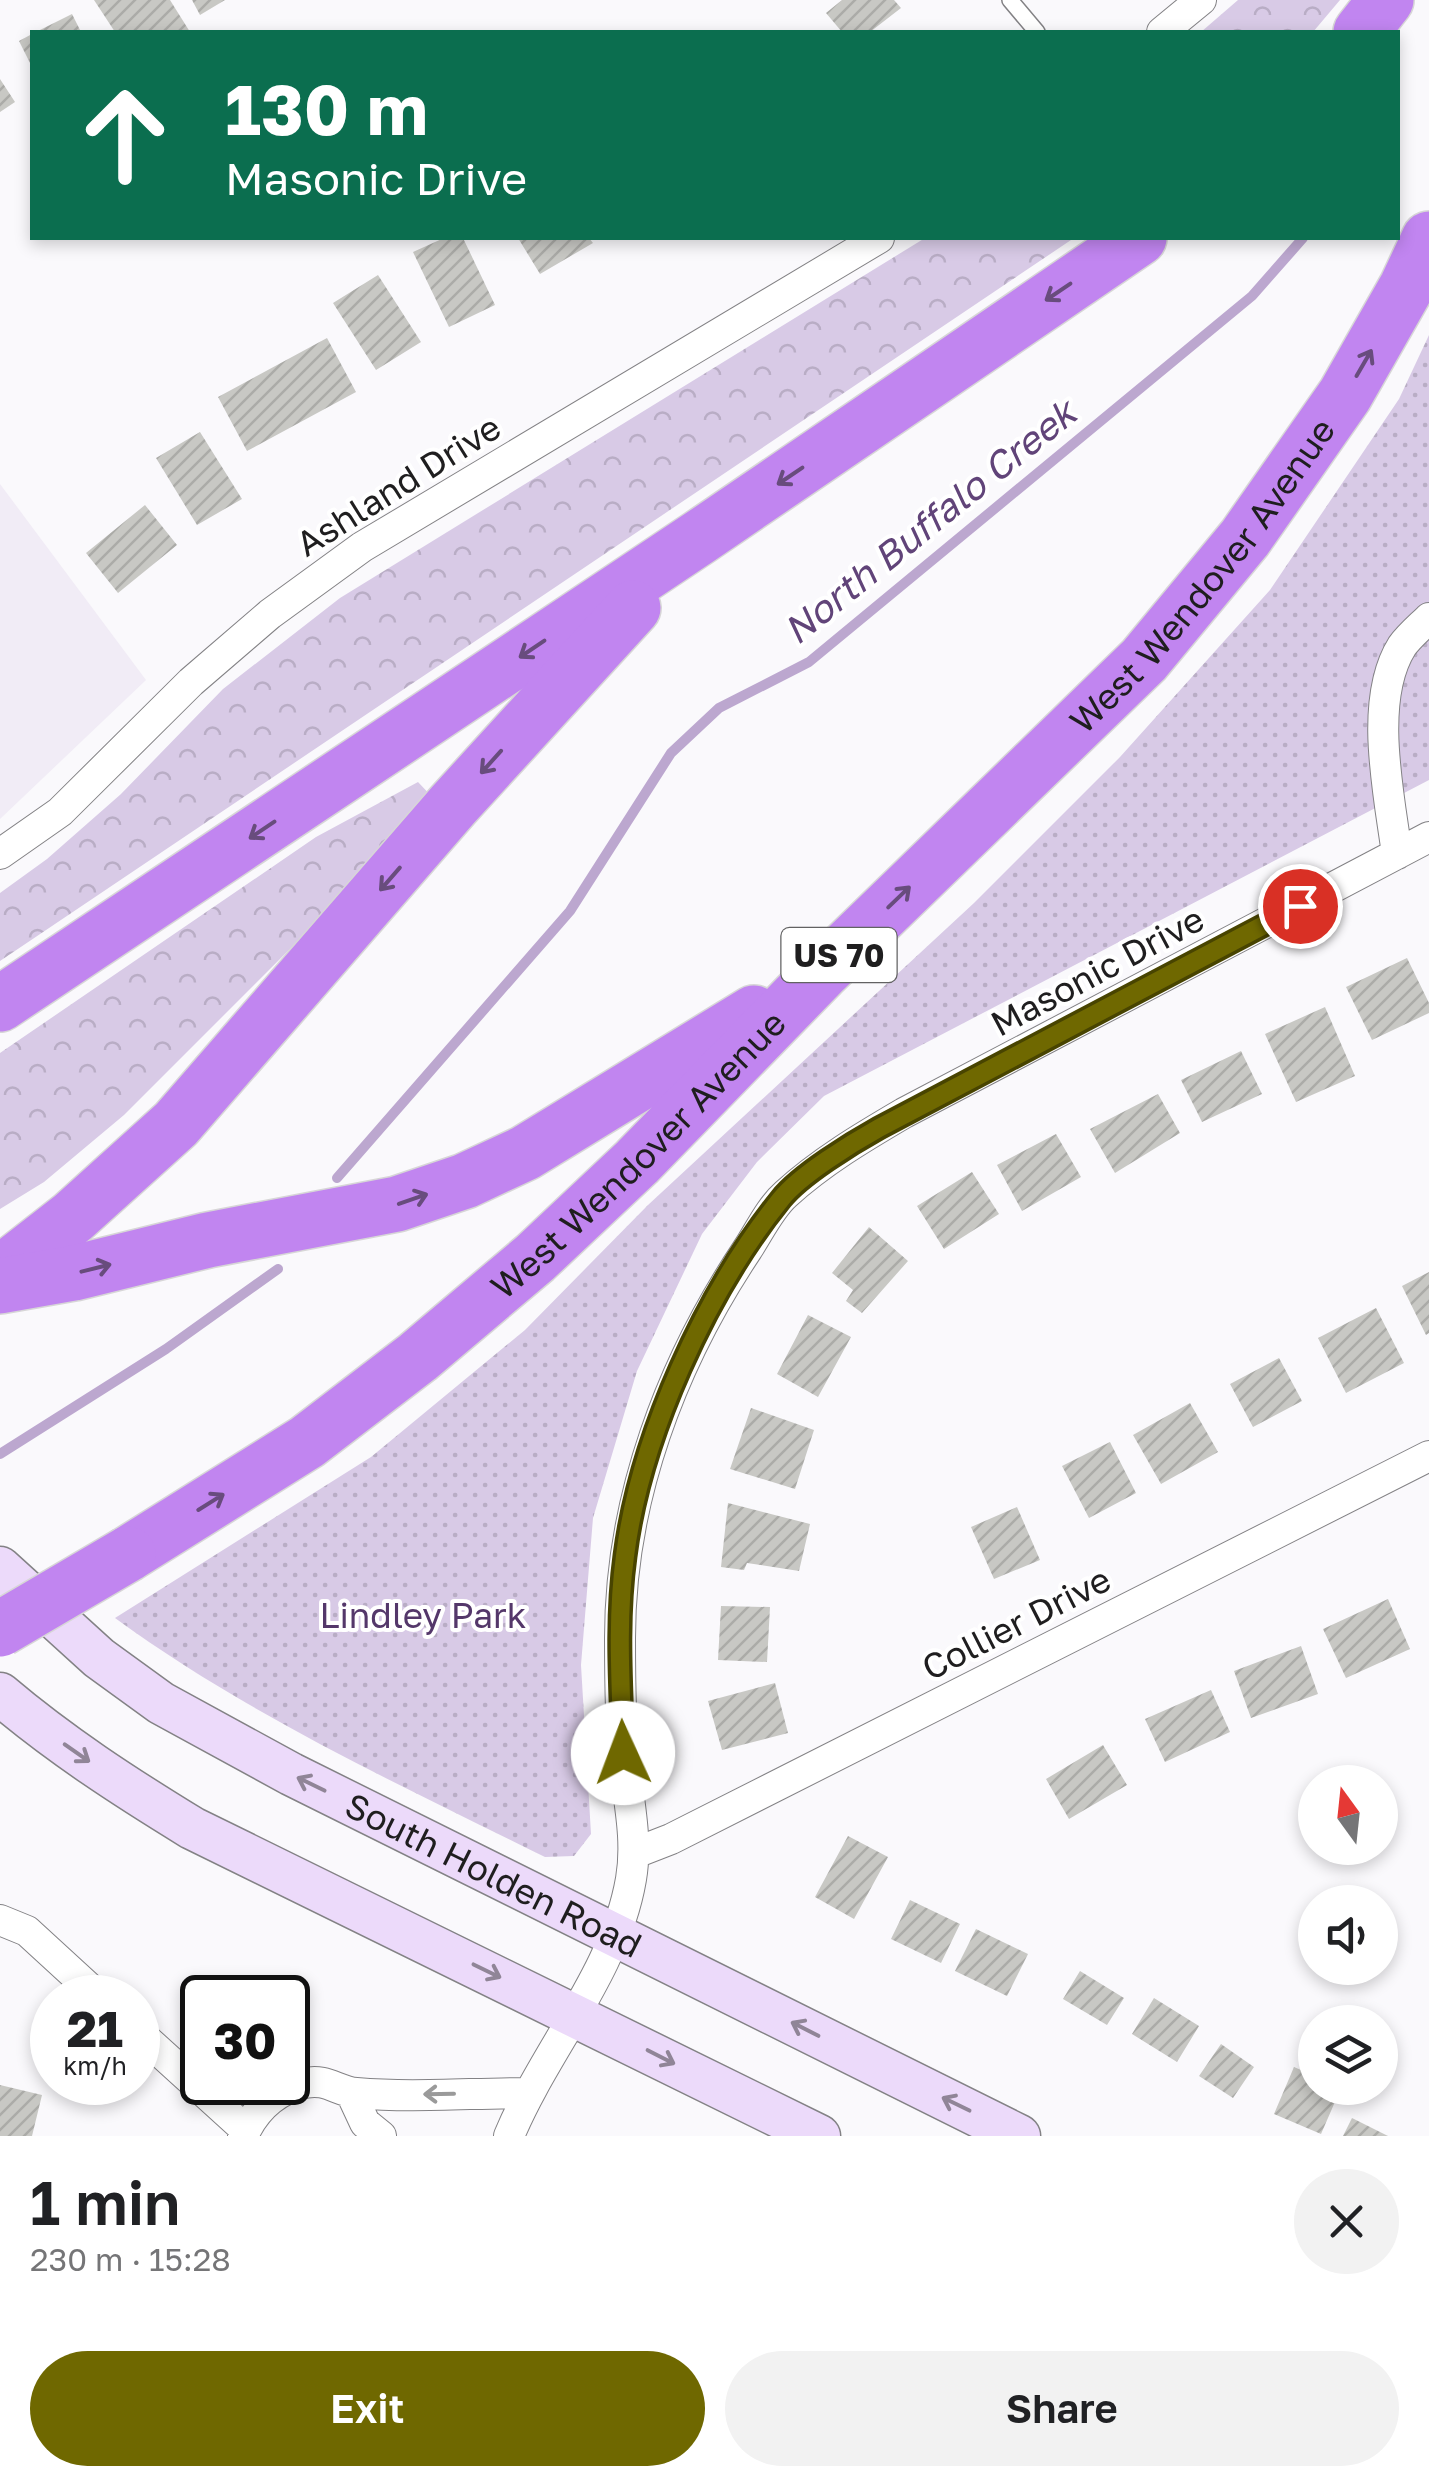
<!DOCTYPE html>
<html lang="en">
<head>
<meta charset="utf-8">
<style>
	body { margin:0; font-family:"Golos Text",sans-serif; background:#f2f2f2; color:#202124; height:100vh; display:flex; flex-direction:column; font-size:38px; white-space:nowrap }
	* { box-sizing:border-box; margin:0 }
	p { font-size:32px; color:#757577 }
	.icon { flex:none; width:55px; height:55px; fill:none; stroke:currentColor; stroke-width:2; stroke-linecap:round; stroke-linejoin:round }
	.map { position:relative; height:2136px; overflow:hidden }
	.side { display:flex; flex-direction:column; background:#fff; flex:1 }
	.side>* { flex:none }
	.hud { position:absolute; left:30px; top:30px; width:1370px; height:210px; border-radius:0px; box-shadow:0 5px 15px #0003; background:#0b6e4f; color:#fff; overflow:hidden }
	.needle { width:65px; rotate:345deg }
	.buttons { position:absolute; left:1298px; top:1765px; display:grid; gap:20px }
	.buttons a { display:grid; place-items:center; width:100px; height:100px; border-radius:50%; background:#fff; box-shadow:0 5px 15px #0003; font-size:50px }
	.speed { position:absolute; left:30px; top:1975px; display:flex; gap:20px; font-size:50px; font-weight:700; text-align:center }
	.speed>* { display:grid; place-content:center; width:130px; height:130px; border-radius:50%; background:#fff; box-shadow:0 5px 15px #0003; line-height:1 }
	.speed small { font-size:25px; font-weight:400 }
	.speed .limit { border:5px solid #111; border-radius:15px; background:#fff; color:#111 }
	.pin { position:absolute; display:grid; place-items:center; width:85px; height:85px; color:#fff; margin:-42px; border:5px solid #fff; border-radius:50%; box-shadow:0 2px 10px #0007 }
	.me { position:absolute; width:110px; margin:-55px; rotate:358deg; stroke-linejoin:round; filter:drop-shadow(0 0 8px #0008) }
	.turn { display:flex; align-items:center; gap:35px; height:210px; padding:0 30px; font-size:45px }
	.turn .icon { width:130px; height:130px; stroke-width:2.5 }
	.turn b { display:block; font-size:70px; line-height:85px }
	.round { display:grid; place-items:center; flex:none; width:105px; height:105px; border-radius:52px; background:#f2f2f2 }
	.headline { display:flex; align-items:center; justify-content:space-between; height:170px; padding:0 30px }
	h1 { font-size:60px; font-weight:600; line-height:75px }
	.action { display:flex; gap:20px; margin-top:auto; padding:20px 30px }
	.action a { flex:1; height:115px; border-radius:60px; background:#6f6800; color:#fff; font-size:40px; font-weight:600; line-height:115px; text-align:center }
	.action a+a { background:#f2f2f2; color:#202124 }
	.map>svg:first-child { display:block }
</style>
</head>
<body>
<div class="map">
<svg width="1429" height="2136" viewBox="0 0 1429 2136">
	<defs>
		<pattern id="forest-crowns" width="20" height="18" patternUnits="userSpaceOnUse" patternTransform="scale(2.5)"><rect width="20" height="18" fill="#d8cae6"/><path d="M2 6a3 3 0 1 1 6 0M12 15a3 3 0 1 1 6 0" fill="none" stroke="#b9adc5"/></pattern>
		<pattern id="park-dots" width="8" height="8" patternUnits="userSpaceOnUse" patternTransform="scale(2.5)"><rect width="8" height="8" fill="#d8cae6"/><path d="M2 2h.1M6 6h.1" fill="none" stroke="#b9adc5" stroke-width="1.8" stroke-linecap="round"/></pattern>
		<pattern id="building-hatch" width="6" height="6" patternUnits="userSpaceOnUse" patternTransform="scale(2.5)"><rect width="6" height="6" fill="#c8c8c4"/><path d="M-1 1l2-2M0 6l6-6M5 7l2-2" fill="none" stroke="#ababa8"/></pattern>
	</defs>
	<rect width="100%" height="100%" fill="#faf9fc"/>
	<path fill="#f1ecf6" d="M0,484l146,196 -146,139z"/>
	<path fill="url(#forest-crowns)" d="M1238,0h102l-27,32h-112z
		M925,238h149l-1074,723v-68l47,-34 74,-65 102,-105 117,-91z
		M418,782l19,20 -313,313 -80,67 -44,27v-156l316,-216z"/>
	<path fill="url(#park-dots)" d="M1429,335v445l-605,316 -67,66 -55,72 -65,137 -44,147 -12,147 10,169 -17,22 -29,1c-147,-73 -297,-142 -430,-239l256,-161 154,-127 123,-125 326,-302 146,-146 150,-167 129,-191z"/>
	<g fill="none" stroke-linecap="round" stroke-linejoin="round">
		<path stroke="#bca7cf" stroke-width="10" d="M337,1178l233,-267 101,-158 48,-45 90,-46 443,-366 51,-58
			M0,1454l166,-105 112,-80"/>
	</g>
	<path fill="url(#building-hatch)" d="M94,0h76l20,32h-75z
		M192,0h33l-25,15z
		M842,0h52l7,8 -31,24h-28l-16,-19z
		M72,14l9,18h-45z
		M32,34v33l-13,-26z
		M0,79l15,23 -15,10z
		M444,238h19l32,67 -46,22 -36,-75z
		M518,238h71l4,5 -53,31z
		M378,275l43,67 -45,28 -43,-67z
		M327,338l29,54 -109,59 -29,-54z
		M200,432l42,67 -45,26 -41,-67z
		M145,505l32,40 -59,48 -32,-40z
		M1407,958l22,45v10l-57,27 -26,-53z
		M1325,1007l30,69 -59,26 -31,-68z
		M1241,1051l21,43 -60,28 -21,-42z
		M1158,1094l22,39 -65,40 -25,-44z
		M1056,1134l25,43 -59,34 -25,-46z
		M972,1172l27,42 -55,35 -27,-43z
		M869,1227l39,34 -46,52 -16,-12 7,-11 -21,-17z
		M1429,1272v61l-3,2 -24,-49z
		M1376,1308l28,55 -58,30 -28,-55z
		M808,1315l43,22 -33,60 -41,-23z
		M1279,1358l23,43 -49,26 -23,-43z
		M1190,1403l28,49 -57,32 -28,-49z
		M751,1408l63,22 -19,59 -65,-20z
		M1110,1442l26,51 -47,25 -27,-52z
		M728,1503l82,21 -11,47 -52,-8 -3,7 -23,-3z
		M1017,1507l23,53 -46,19 -23,-52z
		M1388,1599l22,50 -64,29 -23,-49z
		M721,1606l49,1 -3,55 -49,-2z
		M1301,1646l17,48 -67,24 -17,-47z
		M775,1683l13,50 -66,17 -14,-49z
		M1211,1690l19,42 -65,30 -20,-43z
		M1103,1745l24,40 -58,34 -23,-40z
		M848,1836l40,21 -34,62 -39,-22z
		M910,1900l50,24 -19,39 -50,-24z
		M976,1929l52,25 -21,42 -52,-25z
		M1080,1971l44,27 -17,27 -44,-26z
		M1154,1998l45,28 -22,36 -45,-28z
		M1221,2044l33,23 -21,31 -34,-22z
		M1294,2067l21,9v12h26l-20,46 -47,-20z
		M0,2085l42,10 -10,41h-32z
		M1352,2118l36,18h-45z"/>
	<g fill="none" stroke-linecap="round" stroke-linejoin="round">
		<g stroke="#838285" stroke-width="18">
			<path id="service" d="M1010,0l27,32"/>
		</g>
		<g stroke="#838285" stroke-width="32">
			<path id="minor" d="M1162,32l39,-32
				M0,854l60,-42 131,-130 79,-68 92,-67 517,-309
				M1397,854c-8,-60 -29,-154 5,-208 7,-10 19,-20 27,-28
				M635,1853l36,-14 758,-383
				M0,1920l27,11 73,67
				M138,2032l108,98
				M351,2093l14,30 16,13
				M243,2136c12,-27 33,-46 62,-53 21,-5 32,8 51,10 56,5 114,0 170,0
				M509,2136c36,-87 106,-163 122,-257 7,-40 -3,-80 -7,-120 -4,-39 -4,-81 -4,-121 0,-139 51,-274 127,-388 12,-18 23,-42 39,-56 35,-32 77,-57 118,-81l525,-276"/>
		</g>
		<g stroke="#838285" stroke-width="45">
			<g id="secondary">
				<path id="s1" d="M0,1568l99,90 62,45 130,71 728,362"/>
				<path d="M0,1694c60,51 125,93 192,134l627,308"/>
			</g>
		</g>
		<g stroke="#d7d6d7" stroke-width="58">
			<g id="motorway">
				<path d="M1361,32l25,-32"/>
				<path d="M0,1004l700,-467 439,-299"/>
				<path d="M0,1274l73,-57 103,-93 277,-319 180,-197"/>
				<path d="M0,1286l74,-13 134,-33 189,-36 68,-23 60,-28 229,-140"/>
				<path id="s2" d="M128,1554l179,-112 111,-85 117,-99 102,-96 184,-189 323,-313 101,-122 100,-143 62,-109 22,-47"/>
			</g>
		</g>
		<use href="#service" stroke="#fff" stroke-width="15"/>
		<use href="#minor" stroke="#fff" stroke-width="30"/>
		<use href="#secondary" stroke="#ecdafa" stroke-width="42"/>
		<use href="#motorway" stroke="#c185f0" stroke-width="55"/>
		<g stroke="#d7d6d7" stroke-width="58" stroke-linecap="butt">
			<path id="motorway-bridge" d="M0,1629l128,-75"/>
		</g>
		<use href="#motorway-bridge" stroke="#c185f0" stroke-width="55"/>
	</g>
	<defs><path id="oneway-shaft" d="M-6 0H5M1.5-3L5.5 0L1.5 3" fill="none" stroke-width="1.6" stroke-linecap="round" stroke-linejoin="round" transform="scale(2.5)"/></defs>
	<g stroke="#684c7d">
		<use href="#oneway-shaft" transform="translate(1058 292) rotate(146)"/>
		<use href="#oneway-shaft" transform="translate(1364 363) rotate(-60)"/>
		<use href="#oneway-shaft" transform="translate(790 476) rotate(146)"/>
		<use href="#oneway-shaft" transform="translate(532 649) rotate(146)"/>
		<use href="#oneway-shaft" transform="translate(491 762) rotate(132)"/>
		<use href="#oneway-shaft" transform="translate(262 830) rotate(146)"/>
		<use href="#oneway-shaft" transform="translate(390 879) rotate(131)"/>
		<use href="#oneway-shaft" transform="translate(899 897) rotate(-44)"/>
		<use href="#oneway-shaft" transform="translate(413 1199) rotate(-19)"/>
		<use href="#oneway-shaft" transform="translate(96 1268) rotate(-14)"/>
		<use href="#oneway-shaft" transform="translate(211 1502) rotate(-32)"/>
	</g>
	<g stroke="#908597">
		<use href="#oneway-shaft" transform="translate(77 1753) rotate(35)"/>
		<use href="#oneway-shaft" transform="translate(311 1784) rotate(-154)"/>
		<use href="#oneway-shaft" transform="translate(487 1971) rotate(26)"/>
		<use href="#oneway-shaft" transform="translate(805 2029) rotate(-153)"/>
		<use href="#oneway-shaft" transform="translate(661 2057) rotate(27)"/>
		<use href="#oneway-shaft" transform="translate(956 2104) rotate(-154)"/>
	</g>
	<use stroke="#9a9a9a" href="#oneway-shaft" transform="translate(439 2094) rotate(179)"/>
	<g fill="none" stroke-linecap="round" stroke-linejoin="round">
		<g stroke="#484400" stroke-width="25">
			<path id="route" d="M623,1753c-2,-65 -7,-131 2,-197 15,-119 81,-264 156,-357 19,-24 71,-56 98,-71l421,-222"/>
		</g>
		<use href="#route" stroke="#6f6800" stroke-width="18"/>
	</g>
	<g text-anchor="middle" dominant-baseline="central" stroke-width="8" stroke-linejoin="round" paint-order="stroke">
		<rect fill="#fff" stroke="#626262" stroke-width="2.5" x="781.5" y="928" width="115" height="54" rx="8"/>
		<g font-size="32" font-weight="bold" fill="#1f1e1f">
			<text x="839" y="955">US 70</text>
		</g>
		<g font-size="35" fill="#1f1e1f" stroke="#fff">
			<text transform="translate(398 485) rotate(-32)">Ashland Drive</text>
			<text stroke="none"><textPath href="#s2" startOffset="1460">West Wendover Avenue</textPath></text>
			<text transform="translate(1097 971) rotate(-28)">Masonic Drive</text>
			<text stroke="none"><textPath href="#s2" startOffset="650">West Wendover Avenue</textPath></text>
			<text transform="translate(1016 1623) rotate(-27)">Collier Drive</text>
			<text stroke="none"><textPath href="#s1" startOffset="585">South Holden Road</textPath></text>
		</g>
		<g font-size="35" fill="#54376a" stroke="#fff">
			<text x="423" y="1615">Lindley Park</text>
		</g>
		<g font-size="38" font-style="italic" fill="#614479" stroke="#fff">
			<text transform="translate(929 521) rotate(-39)">North Buffalo Creek</text>
		</g>
	</g>
</svg>
<div class="buttons">
<a><svg class="needle" viewBox="-14 -14 28 28"><path d="M0-13l5 13h-10z" fill="#e53935"/><path d="M0 13l5-13h-10z" fill="#757577"/></svg></a>
<a><svg class="icon" aria-label="sound" viewBox="0 0 24 24"><path d="M4 9h4l5-4v14l-5-4H4zM17 9q2 3 0 6"/></svg></a>
<a><svg class="icon" aria-label="layers" viewBox="0 0 24 24"><path d="M12 4l9 5-9 5-9-5zM3 14l9 5 9-5"/></svg></a>
</div>
<div class="speed"><div>21<small>km/h</small></div><div class="limit">30</div></div>
<div class="pin" style="left:1300px;top:906px;background:#d93025"><svg class="icon" aria-label="arrive" viewBox="0 0 24 24"><path d="M6 21V4h12l-3 4 3 4H6"/></svg></div>
<svg class="me" style="left:623px;top:1753px" viewBox="-20 -20 40 40"><circle r="19" fill="#fff"/><path d="M0-13L10 11 0 6-10 11z" fill="#6f6800"/></svg>
<div class="hud">
<div class="turn"><svg class="icon" aria-label="ahead" viewBox="0 0 24 24"><path d="M12 20V5M6 11l6-6 6 6"/></svg><div><b>130 m</b>Masonic Drive</div></div>
</div>
</div>
<section class="side">
<div class="headline"><div><h1>1 min</h1><p>230 m · 15:28</p></div><a class="round"><svg class="icon" aria-label="close" viewBox="0 0 24 24"><path d="M6 6l12 12M18 6L6 18"/></svg></a></div>
<div class="action"><a>Exit</a><a>Share</a></div>
</section>
</body>
</html>
